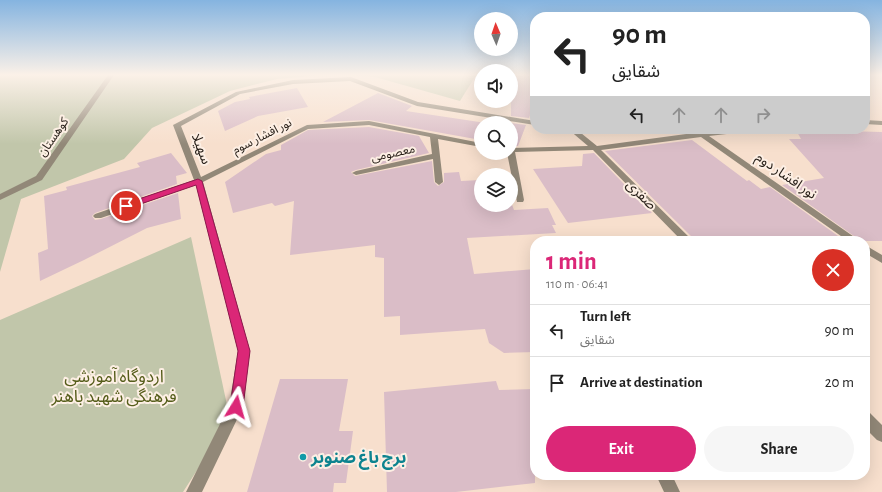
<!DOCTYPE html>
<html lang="en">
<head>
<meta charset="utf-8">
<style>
	body { margin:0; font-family:"Alegreya Sans","Noto Sans Arabic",sans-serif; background:#f6f6f6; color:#222; height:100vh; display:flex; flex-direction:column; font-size:15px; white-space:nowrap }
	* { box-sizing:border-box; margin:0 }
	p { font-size:13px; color:#767676 }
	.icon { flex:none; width:22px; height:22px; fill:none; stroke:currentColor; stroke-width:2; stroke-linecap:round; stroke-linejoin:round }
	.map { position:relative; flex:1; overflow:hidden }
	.panel { position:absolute; left:530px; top:236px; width:340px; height:244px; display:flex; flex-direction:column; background:#fff; border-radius:16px; box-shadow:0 4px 16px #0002 }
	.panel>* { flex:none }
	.hud { position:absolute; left:530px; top:12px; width:340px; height:122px; border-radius:16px; box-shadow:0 4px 16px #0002; background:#fff; color:#222; overflow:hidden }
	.needle { width:26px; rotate:358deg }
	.buttons { position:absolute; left:474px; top:12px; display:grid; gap:8px }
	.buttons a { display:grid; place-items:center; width:44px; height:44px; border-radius:50%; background:#fff; box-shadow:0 4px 16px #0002; font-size:20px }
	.pin { position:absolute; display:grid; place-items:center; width:34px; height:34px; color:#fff; margin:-17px; border:2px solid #fff; border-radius:50%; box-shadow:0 1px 4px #0007 }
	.me { position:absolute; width:44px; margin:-22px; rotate:8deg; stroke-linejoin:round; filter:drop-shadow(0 0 3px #0008) }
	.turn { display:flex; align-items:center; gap:14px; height:84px; padding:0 16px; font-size:18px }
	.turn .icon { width:52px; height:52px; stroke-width:2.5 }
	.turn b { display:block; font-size:28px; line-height:34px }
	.lanes { display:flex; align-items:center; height:38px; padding:0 16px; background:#0003; justify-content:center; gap:20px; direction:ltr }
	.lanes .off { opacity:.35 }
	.round { display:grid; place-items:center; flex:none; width:42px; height:42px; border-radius:21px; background:#f6f6f6 }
	.headline { display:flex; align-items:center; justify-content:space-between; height:68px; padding:0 16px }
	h1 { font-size:24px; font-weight:700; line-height:30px; color:#db2777 }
	.cta { display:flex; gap:8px; margin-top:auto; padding:8px 16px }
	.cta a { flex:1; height:46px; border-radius:24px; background:#db2777; color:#fff; font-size:16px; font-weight:700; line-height:46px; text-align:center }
	.cta a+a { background:#f6f6f6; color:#222 }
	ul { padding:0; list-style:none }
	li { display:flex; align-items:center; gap:12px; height:52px; padding:0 16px; border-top:1px solid #e0e0e0 }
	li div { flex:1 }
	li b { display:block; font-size:15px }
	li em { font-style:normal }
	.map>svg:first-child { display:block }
</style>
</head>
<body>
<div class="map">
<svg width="882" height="492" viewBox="0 0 882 492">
	<rect width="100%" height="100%" fill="#f7dfcd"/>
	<path fill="#c1c6aa" d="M0,75h325l-48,4 -47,12 -78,37 -28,31 -103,40 -21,73z
		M343,75h133l-16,26 -85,-24z
		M191,237l36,168 5,11 -49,76h-183v-172z"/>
	<path fill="#dabdc7" d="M511,75h24v26l-6,17 -18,-2z
		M297,88l11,19 -50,9 -33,15 -7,-20 17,-9 15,-3 -1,-2z
		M378,93l34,13 -6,5 80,12h-5v17l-112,-20 -46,2z
		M511,123l15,2 -8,21h-7z
		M369,127l50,9 10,17 -73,17 -5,2 4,4 77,-15 2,21 4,4 6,-4v-9l15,-1 2,9 20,-1v25h30v-3l3,8 34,-2 8,17h-4l4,8 -89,5 7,36 61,-5v83l-31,1 -15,-10 -4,-14 -85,6v-19l-16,1v-59l-9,-1v-12l-85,10 4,-54 -19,5 -3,-3 -39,10 -8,-31 41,-28 15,-4v-5l27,-15z
		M796,130l50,4 -3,-3 39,1v109h-21l-79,-56 42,-7 -35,-39h12z
		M692,140l55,41 2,-1 12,9 9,-2 75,54h-149l-91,-90z
		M171,153l16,20 -11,3 1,8 -82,29 -3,3 3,4 6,-1 77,-26 3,26 -34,9 -63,32 -44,21 -2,-28 10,-4 -4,-53 23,-6 -1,-3 74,-20 -3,-4z
		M594,153l58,60 -84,10 -35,-54 49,-3 1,-12z
		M280,379h68l-9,52h14l-7,52h-12l-1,9h-86z
		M496,381l3,9 36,-1v94l-79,9h-69l-3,-100z"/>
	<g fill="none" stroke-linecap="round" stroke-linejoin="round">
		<path fill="#928878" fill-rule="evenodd" d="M108,75h6l-72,105 -42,20v-6l36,-18z
			M351,77l67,25 117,19v4l-118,-19 -67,-25 -57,3 -53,10 -59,32 20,51 106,-52 62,-4 112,22v4l-43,-8 5,43 -4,3 -4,-3 -2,-23 -77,16 -4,-2 4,-2 76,-17 -2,-17 -61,-12 -61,4 -105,53 47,169 -7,56 -41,85h-16l43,-86 9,-55 -42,-166 -95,33h-6l-2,-2 2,-2 99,-34 -21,-55 2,-1 61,-32 57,-12z
			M865,120l17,1v4l-17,-1z
			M568,129h8l21,17 104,-14 56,-3 -4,2 -44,5 151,105h-12l-147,-104 -100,13 92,91h-11l-89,-91 -78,2 9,48 -1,2h-6l-10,-49h4v-5l77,-2z
			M865,245l17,10v8l-17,-10z
			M865,411l5,2 12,12v17l-5,-2 -12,-12z
			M656,475h16l8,17h-16z"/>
	</g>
	<linearGradient id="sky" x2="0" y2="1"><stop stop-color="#85b4e0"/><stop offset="0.52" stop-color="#fbf1e8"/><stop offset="1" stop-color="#fbf1e8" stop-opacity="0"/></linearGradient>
	<rect width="882" height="144" fill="url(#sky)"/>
	<path fill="#db2777" stroke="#8e194d" d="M198,179l4,2 48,170 -7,56 -2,4 -5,2 -4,-2 -2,-4 8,-56 -42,-166 -67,23h-5l-2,-2 2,-2z"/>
	<circle fill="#0f9aa8" stroke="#fdefe4" stroke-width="1.5" cx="303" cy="457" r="4"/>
	<g text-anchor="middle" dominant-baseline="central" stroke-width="4" stroke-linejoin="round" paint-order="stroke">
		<g font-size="12" fill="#241c15" stroke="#fdefe4">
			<text transform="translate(262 136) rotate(-27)">نور افشار سوم</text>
			<text transform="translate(53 137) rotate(-55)">کوهستان</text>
			<text transform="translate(393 153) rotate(-12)">معصومی</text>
		</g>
		<g font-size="14" fill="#241c15" stroke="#fdefe4">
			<text transform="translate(201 149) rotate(69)">سهیلا</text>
			<text transform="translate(786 176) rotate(35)">نور افشار دوم</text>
			<text transform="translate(641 195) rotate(45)">صفری</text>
		</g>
		<g font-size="17" fill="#545c19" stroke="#fdefe4">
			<text x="114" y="376">اردوگاه آموزشی<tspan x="114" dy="20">فرهنگی شهید باهنر</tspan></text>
		</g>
		<g font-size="17" font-weight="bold" fill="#0d838f" stroke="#fdefe4" text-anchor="start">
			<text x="311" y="457">برج باغ صنوبر</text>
		</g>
	</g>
</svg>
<div class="buttons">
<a><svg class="needle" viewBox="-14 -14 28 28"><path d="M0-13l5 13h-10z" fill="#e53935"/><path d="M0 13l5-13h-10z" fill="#767676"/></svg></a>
<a><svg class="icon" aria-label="sound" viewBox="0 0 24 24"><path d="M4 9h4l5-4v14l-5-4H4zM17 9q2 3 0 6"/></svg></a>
<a><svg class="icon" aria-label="search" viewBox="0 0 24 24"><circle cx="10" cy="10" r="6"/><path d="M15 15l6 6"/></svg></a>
<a><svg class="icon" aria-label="layers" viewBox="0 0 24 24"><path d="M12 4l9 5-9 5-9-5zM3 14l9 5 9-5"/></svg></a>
</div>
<div class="pin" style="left:126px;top:206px;background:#d93025"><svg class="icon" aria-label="arrive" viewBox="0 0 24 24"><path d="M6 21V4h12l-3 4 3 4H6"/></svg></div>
<svg class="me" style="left:236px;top:407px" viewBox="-20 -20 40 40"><path d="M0-17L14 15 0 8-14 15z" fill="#db2777" stroke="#fff" stroke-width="4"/></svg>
<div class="hud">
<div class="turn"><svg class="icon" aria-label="left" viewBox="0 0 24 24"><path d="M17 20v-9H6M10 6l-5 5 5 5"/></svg><div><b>90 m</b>شقایق</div></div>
<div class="lanes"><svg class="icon" aria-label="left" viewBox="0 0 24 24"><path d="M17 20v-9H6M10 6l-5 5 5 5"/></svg><svg class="icon off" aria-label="ahead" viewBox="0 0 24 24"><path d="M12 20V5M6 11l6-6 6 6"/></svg><svg class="icon off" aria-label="ahead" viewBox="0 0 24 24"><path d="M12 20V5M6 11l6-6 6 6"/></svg><svg class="icon off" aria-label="right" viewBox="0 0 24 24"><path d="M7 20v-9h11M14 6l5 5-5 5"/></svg></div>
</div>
<section class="panel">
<div class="headline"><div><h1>1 min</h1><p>110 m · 06:41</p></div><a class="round" style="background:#d93025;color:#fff"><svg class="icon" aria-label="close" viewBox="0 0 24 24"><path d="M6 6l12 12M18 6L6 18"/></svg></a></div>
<ul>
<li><svg class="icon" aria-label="left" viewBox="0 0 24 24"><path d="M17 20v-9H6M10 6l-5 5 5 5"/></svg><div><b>Turn left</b><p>شقایق</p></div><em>90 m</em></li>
<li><svg class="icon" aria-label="arrive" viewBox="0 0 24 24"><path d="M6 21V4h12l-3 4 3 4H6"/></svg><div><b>Arrive at destination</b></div><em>20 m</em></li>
</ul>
<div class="cta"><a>Exit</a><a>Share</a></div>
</section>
</div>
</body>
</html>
